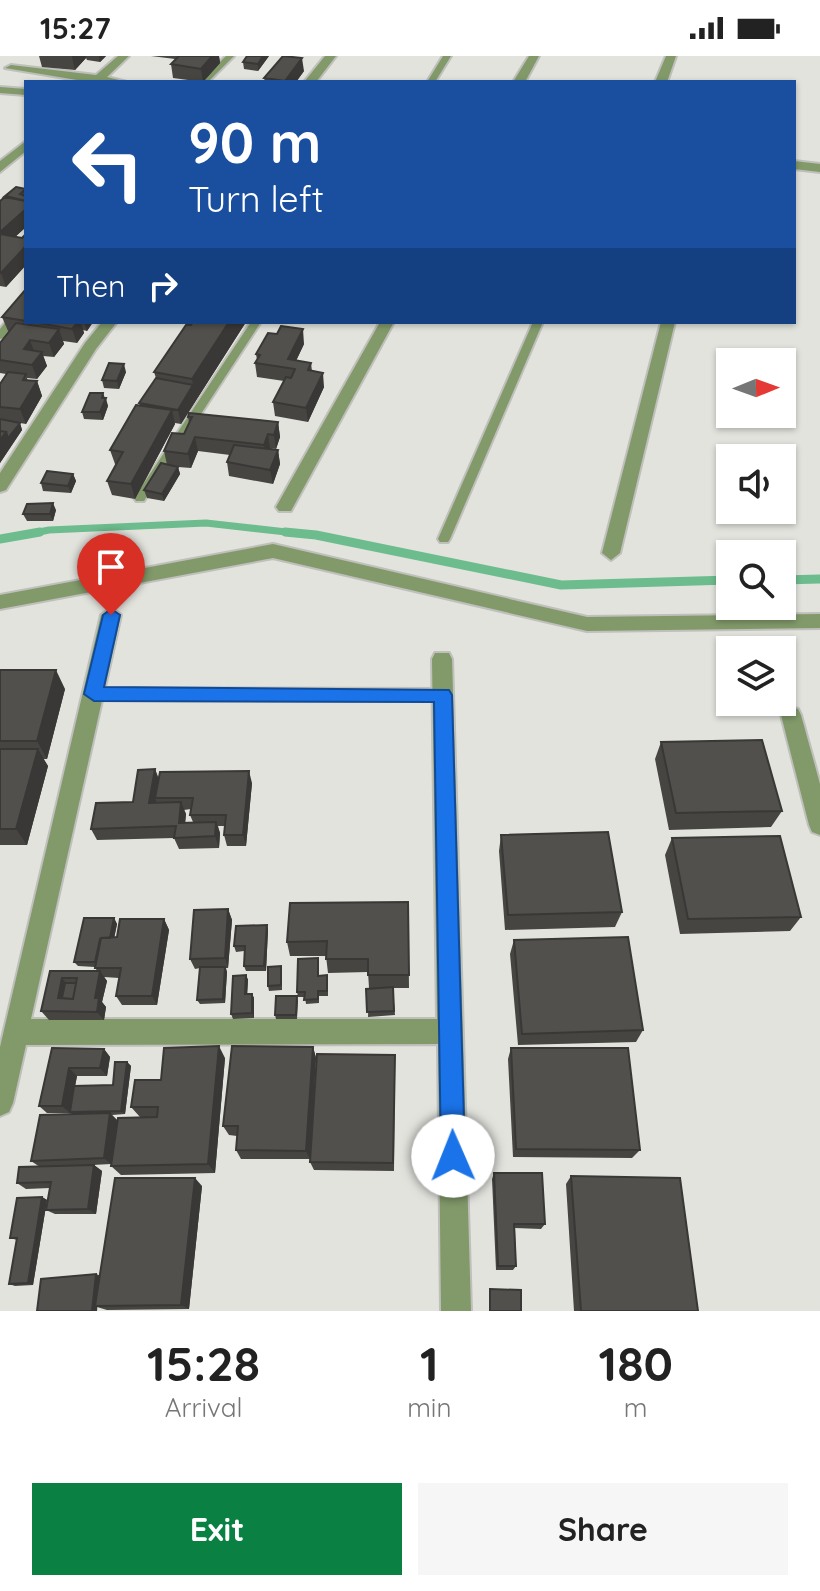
<!DOCTYPE html>
<html lang="en">
<head>
<meta charset="utf-8">
<style>
	body { margin:0; font-family:Quicksand,sans-serif; background:#f6f6f6; color:#222; height:100vh; display:flex; flex-direction:column; font-size:30px; white-space:nowrap }
	* { box-sizing:border-box; margin:0 }
	p { font-size:26px; color:#767676 }
	.icon { flex:none; width:44px; height:44px; fill:none; stroke:currentColor; stroke-width:2; stroke-linecap:round; stroke-linejoin:round }
	.map { position:relative; height:1255px; overflow:hidden }
	.sheet { display:flex; flex-direction:column; background:#fff; flex:1 }
	.sheet>* { flex:none }
	.hud { position:absolute; left:24px; top:24px; width:772px; height:244px; border-radius:0px; box-shadow:0 2px 6px #0004; background:#1a4fa0; color:#fff; overflow:hidden }
	.needle { width:52px; rotate:89deg }
	.tools { position:absolute; left:716px; top:292px; display:grid; gap:16px }
	.tools a { display:grid; place-items:center; width:80px; height:80px; border-radius:0px; background:#fff; box-shadow:0 2px 6px #0004; font-size:40px }
	.pin { position:absolute; display:grid; place-items:center; width:68px; height:68px; color:#fff; margin:-82px -34px; border-radius:50% 50% 50% 0; rotate:-45deg; box-shadow:0 0 8px #0007 }
	.pin .icon { rotate:45deg }
	.me { position:absolute; width:88px; margin:-44px; rotate:359deg; stroke-linejoin:round; filter:drop-shadow(0 0 6px #0008) }
	.turn { display:flex; align-items:center; gap:28px; height:168px; padding:0 32px; font-size:36px }
	.turn .icon { width:104px; height:104px; stroke-width:2.5 }
	.turn b { display:block; font-size:56px; line-height:68px }
	.then { display:flex; align-items:center; height:76px; padding:0 32px; background:#0003; gap:16px; font-size:30px }
	.eta { display:flex; justify-content:space-evenly; align-items:center; height:136px; text-align:center }
	.eta b { font-size:48px; font-weight:800; line-height:56px }
	.cta { display:flex; gap:16px; margin-top:auto; padding:16px 32px }
	.cta a { flex:1; height:92px; border-radius:0px; background:#0b8043; color:#fff; font-size:32px; font-weight:800; line-height:92px; text-align:center }
	.cta a+a { background:#f6f6f6; color:#222 }
	.status { display:flex; justify-content:space-between; align-items:center; height:56px; padding:0 40px; background:#fff; direction:ltr }
	.status svg { height:22px; fill:currentColor }
	.map>svg:first-child { display:block }
</style>
</head>
<body>
<div class="status"><b>15:27</b><svg viewBox="0 0 49 12"><path d="M0 12V9h3v3zM5 12V6h3v6zM10 12V3h3v9zM15 12V0h3v12zM26 1h20v11H26zM47 4h2v5h-2z"/></svg></div>
<div class="map">
<svg width="820" height="1255" viewBox="0 0 820 1255">
	<rect width="100%" height="100%" fill="#e3e3de"/>
	<g fill="none" stroke-linecap="round" stroke-linejoin="round">
		<path stroke="#6dbc8d" stroke-width="7" d="M29,478l20,-4 157,-7 98,11"/>
		<path stroke="#6dbc8d" stroke-width="9" d="M285,476l31,3 245,50 169,-5
			M0,483l40,-7
			M782,524l38,-1"/>
		<g stroke="#bfbfbb" stroke-width="4">
			<path id="service" d="M226,0h8l-26,26h-8z
				M443,0h8l-16,26h-8z
				M26,244v10l-22,28 -4,1v-10l22,-28z
				M251,266h10l-117,179h-8l-2,-3 2,-3z
				M533,266h10l-93,217 -2,3h-8l-2,-3z
				M94,632l349,1 5,2 2,4 -2,4 -5,2 -349,-1 -5,-2 -2,-4 2,-4z"/>
		</g>
		<g stroke="#bfbfbb" stroke-width="4">
			<path id="minor" d="M118,0h11l-22,21 20,5h-38l-84,-14 6,-3 85,10z
				M325,0h11l-20,26h-12z
				M529,0h10l-14,26h-12z
				M666,0h10l-9,26h-12z
				M0,31l26,2v6l-26,-2z
				M26,85v10l-26,21v-11z
				M794,105l26,3v8l-26,-3z
				M102,266h15l-21,27 -90,141 -6,2v-19l85,-130z
				M380,266h14l-103,189h-12l-3,-4z
				M661,266h14l-55,231 -9,7 -9,-7z
				M111,552l10,7 -90,404h406l-5,-360 3,-6h14l3,6 19,652h-30l-3,-267 -412,1 -13,58 -4,9 -9,4v-69l101,-432z
				M791,651l7,2 3,6 19,69v51l-8,-3 -3,-7 -28,-110 3,-6z"/>
		</g>
		<g stroke="#bfbfbb" stroke-width="4">
			<path id="tertiary" d="M273,488l314,73 233,-3v14l-233,3 -314,-73 -273,51v-14z"/>
		</g>
		<use href="#service" fill="#829a6a" fill-rule="evenodd"/>
		<use href="#minor" fill="#829a6a" fill-rule="evenodd"/>
		<use href="#tertiary" fill="#829a6a" fill-rule="evenodd"/>
	</g>
	<path fill="#474542" fill-rule="evenodd" d="M39,0h67l-6,6 -13,-2 -1,-2 -11,12 -33,-3z
		M151,0h68l1,7 -17,19 -30,-4 -2,-14 4,-5z
		M269,0l-11,15 -14,-2 -1,-7z
		M304,15l-8,11h-31l-1,-4z
		M26,133v38l-11,10 7,1 4,-4v31l-20,22 -6,-1v-85z
		M26,233v33h67l-6,9 -4,-1 1,3 -7,10 -14,-2 1,3 -10,13 -11,-1 4,10 -10,13 -10,-1 1,3h9l5,15 -16,28 -6,-1 2,7 -22,33v-79l6,-10 -6,-1v-30l10,-12h-2l-6,-14z
		M246,266l-65,102 -6,-1v1l-40,75 -23,-4 -5,-14 9,-16 -1,-1 -5,-14 30,-44 -1,-3 17,-25 -2,-6 37,-47z
		M304,288l-8,17 15,2 1,8 12,16 -16,35 -33,-6 -2,-14 11,-21 -27,-4 -2,-14 2,-3 -1,-6z
		M126,316l-7,17 -15,-1 -2,-8z
		M105,342h1l2,8 -5,14 -19,-1 -2,-7z
		M188,361l90,5 2,15 -4,12 -6,-1 8,2 2,14 -7,20 -44,-8 -2,-14 3,-7 -32,-4 -7,17 -13,-1 2,7 -16,27 -17,-3 -3,-8 23,-25 -3,-14 20,-17 5,-11z
		M73,418l3,7 -5,12 -28,-2 -2,-8z
		M56,454l-3,11h-26l-4,-7z
		M0,614l65,19 -18,70h-4l5,7 -21,79h-27z
		M661,686l121,69 -11,16 -102,3 -14,-71z
		M155,713l4,10 93,4 -6,63h-19l-3,-11 1,-9h-7l2,7 -1,15 -40,1 -5,-11 -77,2 -6,-11 42,-27zM191,753l-1,6 3,7 -8,1 1,-9 -2,-4z
		M501,779l121,77 -7,15 -110,3 -6,-79z
		M672,782l129,79 -11,14 -110,3 -15,-79z
		M408,846l1,86h-16l2,27 -27,2 1,-29 -1,-16 -40,1 -2,-17h-36l-3,-14z
		M228,853l4,11 -4,48h-2l1,4 -2,31 -25,1 -3,-4 3,-32 -5,1 -5,-10z
		M114,862l3,6 -3,14 50,-19 5,11 -12,75h-35l-6,-9 3,-18 -15,-1 3,4 -5,21 4,5 -2,13h-55l-8,-9 9,-40h47l-2,-4 -17,-1 -4,-4z
		M267,869l1,5 -2,41h-20l-2,-5v-15l-8,1 -2,-6z
		M514,884l129,90 -7,12 -118,3 -8,-91z
		M318,902l1,18 9,4v16h-9v7l-13,1 -1,-7h-7l-1,-5z
		M282,915v19l-13,1 -1,-5z
		M246,919l2,5 -1,14h5l2,4v20l-21,1 -2,-5z
		M297,940l1,5 -1,18h-21l-1,-4z
		M313,991l3,11 -6,101h-69l-5,-9 1,-14 -8,-1 -6,-9z
		M52,992l52,1 6,8 -3,19h-30l-2,10 38,-1 14,-23 4,4 -6,48 -13,1 5,5 23,-3 -9,-10 30,-27 64,-22 -10,115 -94,2 -10,-9v-2l-37,2 20,-1 8,6 -6,43h-41l-9,-4 4,-22 -24,1 -9,-6 23,-16 -9,-6 41,-47 -2,-1h-23l-8,-7z
		M511,992l129,102 -8,8 -119,-1 -5,-98z
		M395,999l-1,116 -80,-1 -4,-8z
		M494,1117l51,51 -4,5 -26,-1 1,38 -3,4h-17l-4,-91z
		M571,1120l127,135h-124l-8,-127z
		M202,1130l-13,123 -82,1 -10,-3v4l-1,-37 4,2z
		M42,1141l5,3 -14,85 -18,1 -6,-2 8,-44 -7,-2z"/>
	<path fill="#393836" d="M72,0h14v2l-11,12 -3,-13z
		M99,0h7l-6,6z
		M212,0h7l1,7 -17,19 -2,-13z
		M263,0h6l-11,15v-7z
		M302,2l2,13 -8,11h-11z
		M26,153v18l-23,21 -3,-10v-6z
		M25,191l1,4v14l-20,22 -5,-14z
		M78,266h3l3,11 -7,10 -5,-14z
		M84,266h9l-6,9z
		M229,266h17l-65,102 -3,-14 15,-25 -1,-6z
		M59,273l5,15 -10,13 -5,-14z
		M303,273l1,15 -12,25 -4,-10z
		M30,284l5,14 -11,-5z
		M42,296l5,14 -10,13 -5,-14z
		M124,308l2,8 -7,17 -2,-8z
		M323,317l1,14 -16,35 -2,-14z
		M37,325l5,15 -16,28 -6,-15z
		M103,337l5,13 -5,14 -3,-8z
		M172,354l3,14 -40,75 -4,-15z
		M278,366l2,15 -4,12 -2,-14z
		M20,367l2,7 -22,33v-23l6,-8z
		M268,378l2,14 -4,11 -2,-14z
		M195,381l3,14 -7,17 -3,-14z
		M278,394l2,14 -7,20 -3,-14z
		M178,411l2,7 -16,27 -2,-7z
		M73,418l3,7 -5,12 -3,-7z
		M53,447l3,7 -3,11 -3,-7z
		M56,614l9,19 -18,70 -10,-18z
		M38,693l10,17 -21,79 -11,-16z
		M155,713l4,12 -4,17 1,3 -2,14 -5,-12z
		M249,715l3,12 -6,63 -3,-11z
		M181,746l5,12 -2,20 -5,-11z
		M216,766l4,11 -1,15 -4,-12z
		M228,853l4,11 -4,48 -3,-10z
		M114,862l3,6 -4,20 -3,-5z
		M164,863l5,11 -12,75 -5,-9z
		M267,869l1,5 -2,41 -2,-5z
		M225,911l2,5 -2,31 -2,-4z
		M100,915l7,10 -5,21 4,5 -2,13 -7,-8 -2,-14z
		M246,919l2,5 -1,18 -2,-4z
		M62,922l7,9 -3,16 -8,-5z
		M252,938l2,4v20l-2,-5z
		M219,990l6,12 -10,115 -7,-9z
		M313,991l3,11 -6,101 -4,-8z
		M104,993l6,8 -3,19 -7,-8z
		M127,1006l4,4 -6,48 -4,-3z
		M69,1012l8,8 -7,37 -8,-7z
		M110,1057l7,7 -6,44 -7,-6z
		M94,1109l8,6 -6,43 -8,-5z
		M195,1122l7,8 -13,123 -8,-4z
		M42,1141l5,3 -14,85 -5,-2z
		M96,1218l4,2 -3,35h-5z"/>
	<path fill="#52504d" stroke="#393836" stroke-width="2" fill-rule="evenodd" d="M179,0h33l-11,13 -30,-5z
		M247,0h16l-5,8 -15,-2z
		M283,0l19,2 -17,23 -21,-3z
		M16,131l10,2 -6,5 6,2v5l-22,-4z
		M6,140l20,5v8l-26,23v-31z
		M0,178l22,4 4,-4v14l-1,-1 -24,26h-1z
		M26,233v32l-24,-4z
		M33,266h45l-6,7z
		M193,266h36l-37,57 -38,-7 32,-47h5z
		M16,267l43,6 -10,14 -19,-3 -6,9 18,3 -10,13 -32,-5v-17z
		M281,270l22,3 -15,30 23,4 -3,7 15,3 -17,35 -33,-6 13,-25 5,1 4,-9 -40,-6 5,-8 -4,-1 12,-21 9,1z
		M109,307l15,1 -7,17 -15,-1z
		M8,316l18,2 -3,6 14,1 -17,28 -20,-2v-23z
		M156,322l37,7 -15,25 -39,-7z
		M90,337h13l-1,5h4l-6,14h-18z
		M136,349l36,5 -41,74 -24,-3 16,-29 -13,-2z
		M189,357l89,9 -4,13 -6,-1 -4,11 -69,-8 -7,17 -24,-3 8,-18 12,1 8,-17h-4z
		M0,363l20,4 -12,15 -2,-6 -6,-1z
		M0,375l6,1 -6,8z
		M234,389l44,5 -8,20 -43,-8z
		M161,407l17,4 -16,27 -18,-4z
		M47,415l26,3 -5,12 -27,-3z
		M53,447l-3,11h-27l4,-10z
		M0,614h56l-19,71h-37z
		M762,684l20,71 -106,2 -15,-71z
		M0,693h38l-22,80h-16z
		M155,713l-6,34 32,-1 -2,21 37,-1 -1,14 -41,2 2,-12 -85,3 5,-26 37,-1 5,-32z
		M249,715l-6,64h-19l2,-20h-36l3,-17h-38l5,-26z
		M608,776l14,80 -114,3 -7,-80z
		M780,780l21,81 -113,2 -16,-81z
		M408,846l1,73h-41v-16h-42l1,-18 -40,1 3,-39z
		M228,853l-3,49 -35,1 4,-49z
		M84,862h30l-4,20h-9l-1,1 -5,23h-21z
		M120,863h44l-12,77h-36l5,-28h-26l6,-30 16,-1z
		M267,869l-3,41h-20l1,-20h-11l2,-20z
		M628,881l15,93 -121,4 -8,-94z
		M318,902v18l9,-1v16h-9v8l-14,1 1,-8h-8l1,-33z
		M281,910v19l-13,1v-19z
		M200,911h25l-2,32 -26,1z
		M50,915h50l-5,27h4l-2,14 -56,-1zM62,922h15l-4,21 -15,-1z
		M246,919l-1,19h7v19l-21,1 2,-38z
		M65,927h11l-3,16 -11,-1z
		M393,931l1,24 -27,1 -1,-23z
		M276,940h21l-1,19h-21z
		M219,990l-11,118 -97,2 7,-48 39,-1 1,-10h-27l4,-27h26l3,-32z
		M232,990l81,1 -7,104 -70,-1 2,-24h-15z
		M52,992l52,1 -4,19h-31l-7,38h-23z
		M511,992h117l12,102 -124,-1z
		M317,998l78,1 -2,108 -83,-1z
		M115,1006h12l-6,49 -51,1 4,-26 39,-1z
		M110,1057l-6,45 -73,3 9,-46z
		M94,1109l-6,44 -42,1 5,-28 -34,1 2,-16z
		M494,1117h48l3,51h-31l2,42h-18z
		M571,1120l109,2 18,133h-117z
		M115,1122h80l-14,127 -86,1z
		M42,1141l-14,86 -19,1 8,-46h-7l7,-40z
		M96,1218l-4,37h-55l4,-32z
		M490,1233l31,1v21h-31z"/>
	<path fill="#1a73e8" stroke="#114b97" stroke-width="2" d="M111,553l9,6 -16,72 345,3 3,5 13,461 -4,8 -8,4 -9,-4 -3,-8 -7,-454 -340,-1 -10,-7 19,-79z"/>
</svg>
<div class="tools">
<a><svg class="needle" viewBox="-14 -14 28 28"><path d="M0-13l5 13h-10z" fill="#e53935"/><path d="M0 13l5-13h-10z" fill="#767676"/></svg></a>
<a><svg class="icon" aria-label="sound" viewBox="0 0 24 24"><path d="M4 9h4l5-4v14l-5-4H4zM17 9q2 3 0 6"/></svg></a>
<a><svg class="icon" aria-label="search" viewBox="0 0 24 24"><circle cx="10" cy="10" r="6"/><path d="M15 15l6 6"/></svg></a>
<a><svg class="icon" aria-label="layers" viewBox="0 0 24 24"><path d="M12 4l9 5-9 5-9-5zM3 14l9 5 9-5"/></svg></a>
</div>
<div class="pin" style="left:111px;top:559px;background:#d93025"><svg class="icon" aria-label="arrive" viewBox="0 0 24 24"><path d="M6 21V4h12l-3 4 3 4H6"/></svg></div>
<svg class="me" style="left:453px;top:1100px" viewBox="-20 -20 40 40"><circle r="19" fill="#fff"/><path d="M0-13L10 11 0 6-10 11z" fill="#1a73e8"/></svg>
<div class="hud">
<div class="turn"><svg class="icon" aria-label="left" viewBox="0 0 24 24"><path d="M17 20v-9H6M10 6l-5 5 5 5"/></svg><div><b>90 m</b>Turn left</div></div>
<div class="then">Then<svg class="icon" aria-label="right" viewBox="0 0 24 24"><path d="M7 20v-9h11M14 6l5 5-5 5"/></svg></div>
</div>
</div>
<section class="sheet">
<div class="eta">
<div><b>15:28</b><p>Arrival</p></div>
<div><b>1</b><p>min</p></div>
<div><b>180</b><p>m</p></div>
</div>
<div class="cta"><a>Exit</a><a>Share</a></div>
</section>
</body>
</html>
